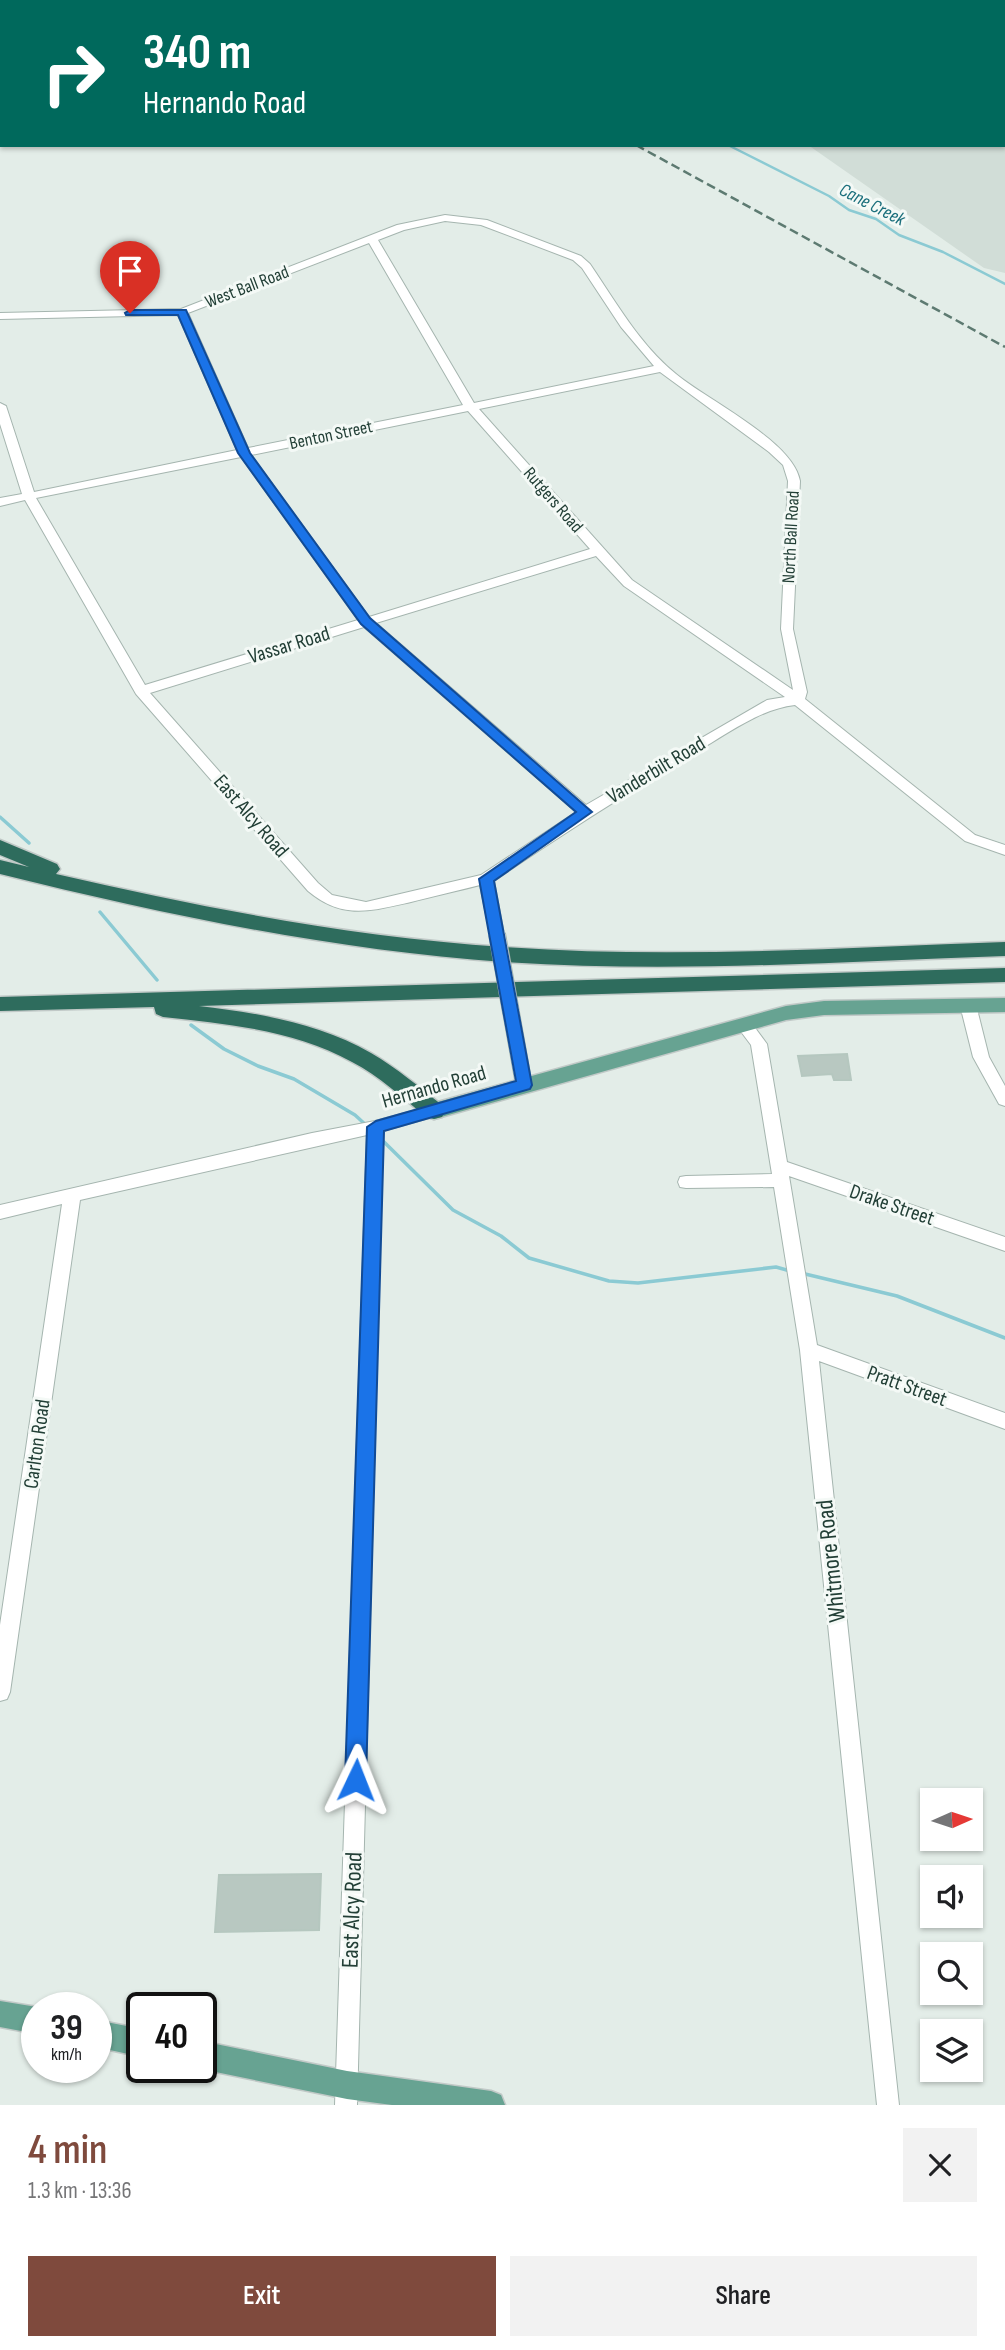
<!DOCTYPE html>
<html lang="en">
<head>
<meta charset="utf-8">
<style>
	body { margin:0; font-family:"Sofia Sans Condensed",sans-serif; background:#f2f2f2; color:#202124; height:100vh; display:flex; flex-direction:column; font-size:26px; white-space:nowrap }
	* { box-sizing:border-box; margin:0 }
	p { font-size:23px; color:#757577 }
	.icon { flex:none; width:38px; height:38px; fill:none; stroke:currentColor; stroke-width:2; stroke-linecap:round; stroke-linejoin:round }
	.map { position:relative; height:2105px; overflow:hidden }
	.side { display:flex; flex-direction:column; background:#fff; flex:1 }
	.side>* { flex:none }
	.hud { position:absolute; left:0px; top:0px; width:1006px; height:147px; box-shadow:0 2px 5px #0004; background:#00695c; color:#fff; overflow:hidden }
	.needle { width:46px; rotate:87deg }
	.buttons { position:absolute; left:920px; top:1788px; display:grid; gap:14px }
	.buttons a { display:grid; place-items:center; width:63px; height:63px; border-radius:0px; background:#fff; box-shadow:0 2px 5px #0004; font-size:35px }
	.speed { position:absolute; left:21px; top:1992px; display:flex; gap:14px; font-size:35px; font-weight:700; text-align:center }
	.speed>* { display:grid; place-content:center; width:91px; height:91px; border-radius:50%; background:#fff; box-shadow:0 2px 5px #0004; line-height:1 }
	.speed small { font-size:18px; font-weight:400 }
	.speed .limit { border:4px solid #111; border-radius:10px; background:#fff; color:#111 }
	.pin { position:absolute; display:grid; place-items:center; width:60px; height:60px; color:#fff; margin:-72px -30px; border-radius:50% 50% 50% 0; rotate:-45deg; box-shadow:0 0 7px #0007 }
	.pin .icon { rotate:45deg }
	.me { position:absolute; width:77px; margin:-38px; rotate:2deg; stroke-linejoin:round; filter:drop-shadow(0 0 5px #0008) }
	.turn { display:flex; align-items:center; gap:24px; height:147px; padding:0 28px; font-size:32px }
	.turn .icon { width:91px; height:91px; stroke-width:2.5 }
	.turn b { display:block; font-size:49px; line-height:60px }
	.round { display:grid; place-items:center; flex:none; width:74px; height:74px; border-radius:0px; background:#f2f2f2 }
	.headline { display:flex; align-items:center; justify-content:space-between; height:119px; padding:0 28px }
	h1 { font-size:42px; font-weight:600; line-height:52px; color:#7f4a3d }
	.button { display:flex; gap:14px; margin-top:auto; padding:14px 28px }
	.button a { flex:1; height:80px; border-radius:0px; background:#7f4a3d; color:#fff; font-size:28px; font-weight:600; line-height:80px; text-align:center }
	.button a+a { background:#f2f2f2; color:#202124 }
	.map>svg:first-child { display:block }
</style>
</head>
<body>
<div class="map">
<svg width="1005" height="2105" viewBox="0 0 1005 2105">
	<rect width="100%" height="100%" fill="#e3ede8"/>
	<path fill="#d1ddd7" d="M413,0h592v88l-1,-86z
		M1005,97v176l-21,-5 -176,-123h196z"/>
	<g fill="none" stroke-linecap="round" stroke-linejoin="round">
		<path stroke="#8bcad3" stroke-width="2.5" d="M728,145l101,51 20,14 27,9 23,16 44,17 62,32"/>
		<path stroke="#8bcad3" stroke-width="3.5" d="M0,817l29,26
			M100,912l57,68
			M191,1025l33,24 34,17 36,13 61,36 12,11
			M380,1138l73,72 48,26 28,22 80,23 29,2 138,-16 14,4
			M801,1273l96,23 108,42"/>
	</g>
	<path fill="#b8c8c1" stroke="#b5c7bf" stroke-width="2" d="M847,1054l4,26h-17l-2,-6 -30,2 -4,-20z
		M321,1874l-2,56 -104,2 4,-57z"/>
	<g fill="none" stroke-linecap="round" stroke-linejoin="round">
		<g stroke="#a5b5af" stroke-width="2">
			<path id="minor" d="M1004,90h1v6h-1z
				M445,215l42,5 94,36 9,8c26,38 49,80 86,110 31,26 117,67 124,107l-7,148 14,63 -2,7 170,136 30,10v10l-40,-14 -170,-136c-36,4 -69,30 -101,48 -68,41 -135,83 -200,128l10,53 -2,4 -5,1 -7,-5 -10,-49c-23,6 -46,11 -69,17 -40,9 -69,18 -103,-11l-172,-197 -111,-194 -25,6v-8l22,-4 -22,-70v-21l6,3 28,86 203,-42 -59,-135 -178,4v-6l181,-4 216,-84zM445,221l36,4 92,35 9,8 39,59 33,39 -180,37 -96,-163 26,-10zM369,243l94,162 -215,43 -60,-135zM660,372l109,80 14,13 5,16 -7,148 12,61 -161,-110 -153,-171zM468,411l122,138 -221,68 -118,-162zM241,457l117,163 -213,65 -109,-187zM596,556l28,30 161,111 -18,3 -181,105 -210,-182zM364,627l212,185 -95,63 -115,27 -34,-7 -14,-12 -168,-190z
				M968,999l8,6 13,52 16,29v20l-6,-2 -26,-47 -13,-52z
				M511,1006l8,6 13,73 -2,4h-12l-2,-4 -13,-73z
				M744,1019l6,2 17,23 20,118 218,75v14l-216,-75 28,169 188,68v16l-186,-68 80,744h-22l-77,-755 -26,-163 -88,1 -6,-1 -2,-5 2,-5 6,-1 86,-2 -21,-129 -15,-20z
				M434,1105l6,2 2,4 -2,4 -57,16 -26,974h-22l32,-970 -287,65 -70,492 -3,7 -7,2v-76l62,-421 -62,15v-14l312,-72 63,-12z"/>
		</g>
		<g stroke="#c1c9c7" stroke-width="3">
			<path id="major" d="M1005,998v14l-181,3 -38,5 -352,99 -7,-3 -3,-5 3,-5 7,-3 352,-97 38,-5z
				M0,2001l37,6v27l-37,-7z
				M96,2020l46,9v28l-46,-10z
				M201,2041l146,30 144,20 10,4 4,10h-113l-45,-6 -146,-30 -5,-2h5z"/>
		</g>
		<g stroke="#c1c9c7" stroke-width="3">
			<path id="highway" d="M21,0h13l-14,2z
				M2,26v9l-2,1v-9z
				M0,840l57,24 3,5 -4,5c148,34 296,63 448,73 166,12 334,1 501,-5v14c-167,6 -335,17 -501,6 -171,-12 -338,-47 -504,-88v-14l29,7 -29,-12z
				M1005,968v14l-806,24c59,7 120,17 172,47 26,15 48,34 71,52l3,6 -3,6 -8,2 -8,-2c-23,-19 -47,-41 -74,-55 -58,-32 -124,-38 -189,-45l-7,-3 -2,-7 -154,4v-14z"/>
		</g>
		<use href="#minor" fill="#fff" fill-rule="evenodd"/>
		<use href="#major" fill="#67a392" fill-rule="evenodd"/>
		<use href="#highway" fill="#2e6c5d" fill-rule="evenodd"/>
		<path stroke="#5d7a71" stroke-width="2.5" stroke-dasharray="9 4.5" stroke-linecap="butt" d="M352,0l4,2
			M377,0l3,2
			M636,145l369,202"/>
		<g stroke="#a5b5af" stroke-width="18" stroke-linecap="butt">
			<path id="minor-bridge" d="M497,934l14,78"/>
		</g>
		<use href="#minor-bridge" stroke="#fff" stroke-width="16"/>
	</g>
	<path fill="#1a73e8" stroke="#114b97" stroke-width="2" d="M130,310h56l64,143 120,165 222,194 -98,69 38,204 -2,4 -146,42 -18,649 -3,7 -7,3 -8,-3 -3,-7 22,-653 9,-6 140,-40 -37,-202 97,-67 -215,-188 -123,-171 -60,-138h-52l-1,-2z"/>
	<g text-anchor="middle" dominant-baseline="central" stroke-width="6" stroke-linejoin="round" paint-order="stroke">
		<g font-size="18" fill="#223f36" stroke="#f4f9f6">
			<text transform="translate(247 287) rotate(-21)">West Ball Road</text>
			<text transform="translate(331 435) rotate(-12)">Benton Street</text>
			<text transform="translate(553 500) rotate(49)">Rutgers Road</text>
			<text transform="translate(791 537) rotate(-87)">North Ball Road</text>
		</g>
		<g font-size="19" font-style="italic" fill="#1b6f7c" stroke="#f4f9f6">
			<text transform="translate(872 205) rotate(27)">Cane Creek</text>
		</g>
		<g font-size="21" fill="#223f36" stroke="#f4f9f6">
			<text transform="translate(289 645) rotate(-17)">Vassar Road</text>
			<text transform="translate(656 770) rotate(-31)">Vanderbilt Road</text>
			<text transform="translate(251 816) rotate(49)">East Alcy Road</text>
			<text transform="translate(434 1087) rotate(-16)">Hernando Road</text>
			<text transform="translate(892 1205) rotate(19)">Drake Street</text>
			<text transform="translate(907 1386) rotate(20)">Pratt Street</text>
			<text transform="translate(37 1444) rotate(-82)">Carlton Road</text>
		</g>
		<g font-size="24" fill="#223f36" stroke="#f4f9f6">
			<text transform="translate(831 1561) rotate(-96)">Whitmore Road</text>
			<text transform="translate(352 1910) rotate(-88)">East Alcy Road</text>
		</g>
	</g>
</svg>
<div class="buttons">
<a><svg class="needle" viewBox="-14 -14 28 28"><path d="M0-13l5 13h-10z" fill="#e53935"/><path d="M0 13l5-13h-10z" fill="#757577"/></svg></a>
<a><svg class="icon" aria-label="sound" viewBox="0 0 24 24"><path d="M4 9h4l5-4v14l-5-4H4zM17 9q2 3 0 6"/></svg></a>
<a><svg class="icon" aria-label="search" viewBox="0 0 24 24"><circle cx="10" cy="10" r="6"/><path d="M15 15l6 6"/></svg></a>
<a><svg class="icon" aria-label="layers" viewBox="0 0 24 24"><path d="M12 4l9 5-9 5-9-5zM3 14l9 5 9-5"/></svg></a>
</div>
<div class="speed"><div>39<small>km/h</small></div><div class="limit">40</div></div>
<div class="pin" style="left:130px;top:313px;background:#d93025"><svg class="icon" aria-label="arrive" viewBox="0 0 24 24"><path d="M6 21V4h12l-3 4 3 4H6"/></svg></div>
<svg class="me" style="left:356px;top:1780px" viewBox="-20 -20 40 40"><path d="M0-17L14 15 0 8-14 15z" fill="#1a73e8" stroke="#fff" stroke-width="4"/></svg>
<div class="hud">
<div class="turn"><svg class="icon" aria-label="right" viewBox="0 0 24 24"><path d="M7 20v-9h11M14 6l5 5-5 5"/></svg><div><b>340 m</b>Hernando Road</div></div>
</div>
</div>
<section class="side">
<div class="headline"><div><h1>4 min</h1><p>1.3 km · 13:36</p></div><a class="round"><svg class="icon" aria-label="close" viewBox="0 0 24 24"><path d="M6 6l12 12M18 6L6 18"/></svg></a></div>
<div class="button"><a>Exit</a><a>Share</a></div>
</section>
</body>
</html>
